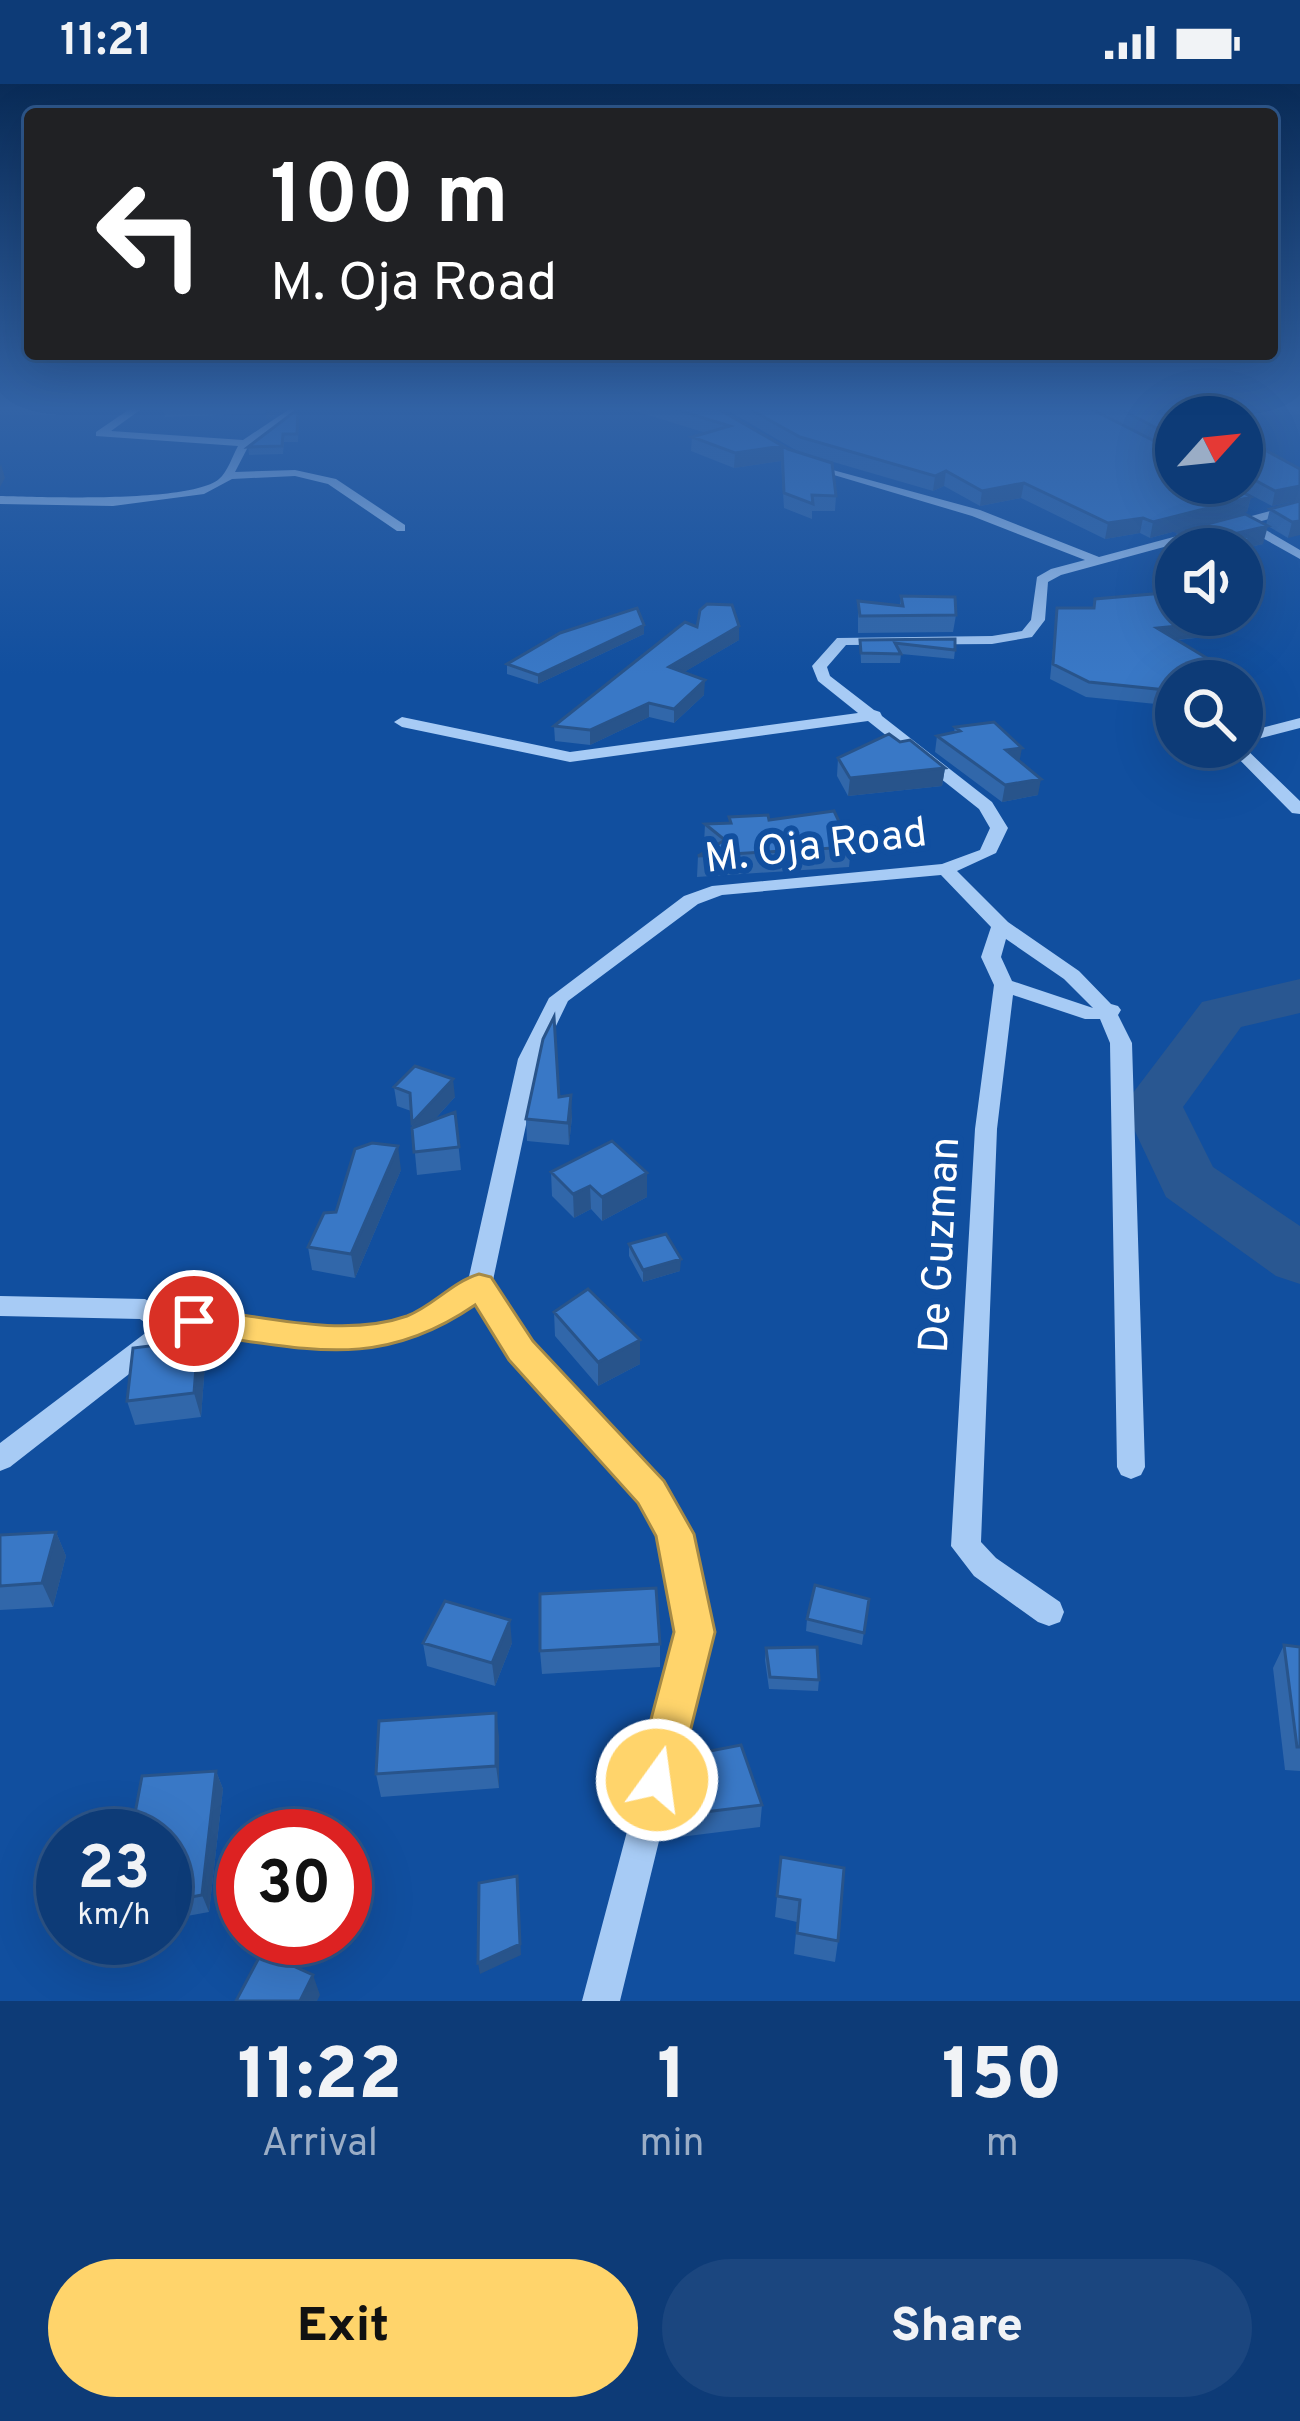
<!DOCTYPE html>
<html lang="en">
<head>
<meta charset="utf-8">
<style>
	body { margin:0; font-family:Overpass,sans-serif; background:#1b467f; color:#f1f3f6; height:100vh; display:flex; flex-direction:column; font-size:45px; white-space:nowrap }
	* { box-sizing:border-box; margin:0 }
	p { font-size:39px; color:#9aadc6 }
	.icon { flex:none; width:66px; height:66px; fill:none; stroke:currentColor; stroke-width:2; stroke-linecap:round; stroke-linejoin:round }
	.map { position:relative; height:1917px; overflow:hidden }
	.side { display:flex; flex-direction:column; background:#0d3b77; flex:1 }
	.side>* { flex:none }
	.top-card { position:absolute; left:24px; top:24px; width:1254px; height:252px; border-radius:12px; box-shadow:0 12px 48px #0002,0 0 0 3px #2d5589; background:#202124; color:#fff; overflow:hidden }
	.needle { width:78px; rotate:63deg }
	.controls { position:absolute; left:1155px; top:312px; display:grid; gap:24px }
	.controls a { display:grid; place-items:center; width:108px; height:108px; border-radius:50%; background:#0d3b77; box-shadow:0 12px 48px #0002,0 0 0 3px #2d5589; font-size:60px }
	.speed { position:absolute; left:36px; top:1725px; display:flex; gap:24px; font-size:60px; font-weight:700; text-align:center }
	.speed>* { display:grid; place-content:center; width:156px; height:156px; border-radius:50%; background:#0d3b77; box-shadow:0 12px 48px #0002,0 0 0 3px #2d5589; line-height:1 }
	.speed small { font-size:30px; font-weight:400 }
	.speed .limit { border:18px solid #d22; background:#fff; color:#111 }
	.pin { position:absolute; display:grid; place-items:center; width:102px; height:102px; color:#fff; margin:-51px; border:6px solid #fff; border-radius:50%; box-shadow:0 3px 12px #0007 }
	.me { position:absolute; width:132px; margin:-66px; rotate:14deg; stroke-linejoin:round; filter:drop-shadow(0 0 9px #0008) }
	.turn { display:flex; align-items:center; gap:42px; height:252px; padding:0 48px; font-size:54px }
	.turn .icon { width:156px; height:156px; stroke-width:2.5 }
	.turn b { display:block; font-size:84px; line-height:102px }
	.eta { display:flex; justify-content:space-evenly; align-items:center; height:204px; text-align:center }
	.eta b { font-size:72px; font-weight:800; line-height:84px }
	.action { display:flex; gap:24px; margin-top:auto; padding:24px 48px }
	.action a { flex:1; height:138px; border-radius:72px; background:#ffd46b; color:#111; font-size:48px; font-weight:800; line-height:138px; text-align:center }
	.action a+a { background:#1b467f; color:#f1f3f6 }
	.status { display:flex; justify-content:space-between; align-items:center; height:84px; padding:0 60px; background:#0d3b77; direction:ltr }
	.status svg { height:33px; fill:currentColor }
	.map>svg:first-child { display:block }
</style>
</head>
<body>
<div class="status"><b>11:21</b><svg viewBox="0 0 49 12"><path d="M0 12V9h3v3zM5 12V6h3v6zM10 12V3h3v9zM15 12V0h3v12zM26 1h20v11H26zM47 4h2v5h-2z"/></svg></div>
<div class="map">
<svg width="1300" height="1917" viewBox="0 0 1300 1917">
	<rect width="100%" height="100%" fill="#114f9f"/>
	<g fill="none" stroke-linecap="round" stroke-linejoin="round">
		<path fill="#295791" fill-rule="evenodd" d="M1201,322h28l-1,11h-28z
			M1300,895v34l-59,14 -58,80 30,60 87,59v58l-24,-8 -110,-79 -43,-91 79,-104z"/>
		<path fill="#a7cbf5" fill-rule="evenodd" d="M294,322h12l-57,39 -14,27 60,-2 41,9 69,46v6h-8l-69,-47 -33,-8 -63,3 -28,15 -91,12 -113,-2v-8c41,1 191,7 219,-17 8,-6 14,-24 19,-33l-142,-10v-4l35,-24 9,2 -29,21 132,9z
			M807,379l173,47 119,47 201,-54v8l-46,12 46,27v9l-59,-33 -180,49 -13,7 -3,38 -13,17 -40,7 -146,1 -19,22 3,9 44,34 6,2 2,4 110,86 16,26 -12,25 -39,18 51,51 71,49 32,33 7,2 3,4 -3,5 14,28 13,424 -4,8 -10,4 -10,-4 -4,-8 -7,-424 -10,-24h-15l-72,-24 -16,134 -16,413 15,16 64,44 4,10 -4,10 -11,4 -11,-4 -64,-46 -23,-30 24,-417 19,-144 -13,-28 10,-30 -50,-52 -219,20 -24,9 -130,97 -28,58 -48,226 38,58 131,140 29,51 20,98 -90,369h-38l98,-369 -19,-96 -20,-35 -129,-144 -36,-55c-89,68 -181,42 -283,29l-14,4 -169,132 -10,4v-28l152,-115 -12,-9 -140,-3v-20l145,3 29,18 19,-6c70,9 150,31 218,6 21,-7 39,-23 57,-36l50,-222 31,-61 135,-102 28,-10 230,-22 38,-14 10,-22 -11,-19 -111,-88 -298,41 -168,-35 -8,-5 8,-5 168,35 288,-39 -40,-32 -6,-15 25,-28 155,-2 30,-5 9,-11 6,-43 14,-8 34,-9 -113,-44 -165,-49zM1006,855l58,40 29,29 -81,-27 -11,-24z
			M1300,634v10l-58,15v-10z
			M1242,661l58,56v13l-8,-1 -65,-66z"/>
	</g>
	<path fill="#3167aa" d="M167,322h124l-24,13 -1,-6 -101,4 -2,-9z
		M551,322h162l75,43 48,47 -1,15h-23v8l-28,-11 -3,-47 -47,7 -43,-17 1,-14 14,-4 -87,-27 -57,7z
		M720,322h432l24,17v60l75,14 -4,15 -97,26 -10,-5 -35,6 -84,-41 -41,8 -36,-20 -11,5 -134,-39z
		M1282,322h18v9z
		M299,332l-1,26h-14l-1,12 -34,1 -1,-8z
		M1242,360l58,56 -28,6 -44,-23h14z
		M1300,417l-12,37 -22,-13 4,-16z
		M1177,448l86,12 -13,3 -2,10 -6,1v-9l-66,1 -3,-1z
		M901,512l55,19 -3,17 -95,1v-32l42,5z
		M1057,524l161,14 -4,14 -37,4 -1,66 -90,-9 -36,-18z
		M644,541v9l-106,50 -31,-10v-10z
		M739,542v14l-55,32 20,23 -30,28 -25,-6 -59,28 -35,-4 -1,-15 143,-99z
		M860,556l95,10 -1,9 -53,-5 -1,9h-39z
		M955,643l65,34 18,34 -36,7 -67,-50 2,-16 17,-4z
		M838,674l107,10 -3,18 -94,10 -11,-20z
		M729,733l40,3 82,27 -2,20 -152,10 1,-21 12,-7 -6,-5 1,-20 24,-1z
		M394,1003l61,10 -20,22 20,-7 6,58 -44,5 -6,-64 -14,-5z
		M559,1013l13,20 -3,28 -42,-4 -1,-22z
		M401,1086l-46,108 -43,-8 -4,-23 28,-35z
		M551,1088l96,1v24l-45,24 -11,-12 -17,9 -22,-22z
		M629,1160l51,27 -37,11 -14,-26z
		M554,1228l86,52 -42,22 -43,-50z
		M198,1256l7,24 -4,53 -66,8 -8,-24z
		M56,1448l10,24 -13,51 -53,3v-75z
		M869,1515l-7,46 -56,-14 1,-12z
		M423,1559h89l-17,43 -68,-20z
		M660,1560v23l-118,7 -2,-23z
		M1284,1561l16,2v124l-15,-1 -12,-102z
		M766,1564l53,32 -1,11 -49,-2 -4,-29z
		M499,1652v52l-118,9 -5,-23z
		M216,1687l7,18 -14,123 -44,8v-84l-34,-1z
		M762,1721l-2,22 -96,12v-22z
		M781,1773l57,84 -3,21 -41,-8 3,-32 -22,-5z"/>
	<path fill="#28548b" d="M273,322h18l-24,13 -2,-9z
		M562,322h57l-57,7z
		M782,362l-1,15 -47,7 1,-15z
		M1,380l4,14 -5,9v-20z
		M946,387l-2,15 -11,5 2,-15z
		M1024,399l-3,15 -41,8 2,-15z
		M1300,402v14l-28,6 3,-15z
		M1251,413l-4,15 -97,26 3,-16z
		M1143,434l-3,15 -35,6 3,-16z
		M1300,437v14l-12,3 4,-16z
		M1268,442l-5,18 -13,3 -2,10 -6,1v-9h-28l24,-16z
		M1218,538l-4,14 -60,6 3,-14z
		M644,541v9l-106,50v-9z
		M739,542v14l-70,41v-14z
		M705,596l-1,15 -30,28v-14z
		M649,619v14l-59,28v-15z
		M1022,664l-3,16 -13,-14z
		M945,684l-3,18 -94,10 2,-18z
		M1041,695l-3,16 -36,7 3,-17z
		M453,995l2,18 -41,45 -2,-19z
		M571,1011l1,22 -3,28 -1,-22z
		M398,1062l3,24 -46,108 -4,-24z
		M647,1089v24l-45,24v-24z
		M590,1102l1,23 -17,9 -1,-24z
		M681,1175l-1,12 -37,11v-12z
		M198,1256l7,24 -4,53 -7,-24z
		M640,1256v24l-42,22v-24z
		M56,1448l10,24 -13,51 -11,-24z
		M510,1536l2,23 -17,43 -3,-23z
		M496,1629l3,23v52l-3,-22z
		M216,1687l7,18 -14,123 -7,-17z
		M518,1803l3,68 -41,19 -2,-11z
		M313,1891l7,20 -3,6h-17z"/>
	<path fill="#3978c6" stroke="#28548b" stroke-width="3" d="M167,322h55l-59,2z
		M664,322h49l75,43 44,14 4,33 -24,-1 1,9 -29,-11 -2,-47 -47,7 -43,-16 38,-11z
		M744,322h341l91,46v31h52l23,14 -98,25 -10,-4 -35,5 -84,-40 -42,8 -36,-20 -11,5 -135,-39z
		M1114,322h38l24,17v15z
		M298,325l-1,25h-14l-1,12 -34,1z
		M1252,359l48,26v17l-25,5 -33,-18v-29z
		M1300,417v20l-8,1 -22,-13z
		M1245,430l23,12 -30,7 14,6 -38,10 -37,-17z
		M1176,508v23h36l6,7 -61,6 88,53h-69v10l-87,-9 -36,-18 4,-56h37l1,-9z
		M901,512l54,1 1,18 -96,1 -2,-15 45,5z
		M707,520l25,1 7,21 -70,41 36,13 -31,29 -25,-6 -59,27 -36,-4 131,-104 12,5 3,-17z
		M637,524l7,17 -106,50 -31,-11 53,-31z
		M955,555v11l-60,-7 6,11 -40,-1 -1,-13z
		M994,638l28,26 -16,2 35,29 -36,6 -68,-49 23,-5 -5,-4z
		M889,650l11,8 10,-2 35,28 -95,10 -12,-20z
		M834,727l17,36 -153,9 27,-16 -20,-16 26,-1 -2,-6 39,-2 1,5z
		M554,933l5,80 12,-2 -3,28 -42,-4 17,-80z
		M415,982l38,13 -41,44 -2,-30 -16,-6z
		M455,1028l4,35 -45,5 -2,-24z
		M612,1057l35,32 -45,24 -12,-11 -17,8 -22,-22z
		M372,1059l26,3 -47,108 -43,-7 16,-34 12,-1 19,-63z
		M666,1150l15,25 -38,11 -14,-26z
		M588,1205l52,51 -42,22 -44,-50z
		M198,1256l-4,53 -67,8 6,-53z
		M56,1448l-14,51 -42,3v-51z
		M815,1501l54,14 -5,34 -57,-14z
		M656,1504l4,56 -120,7v-57z
		M445,1517l65,19 -18,43 -69,-20z
		M1284,1561l16,2v100h-3z
		M817,1563l2,33 -49,-3 -4,-29z
		M496,1629v53l-120,8 3,-53z
		M741,1661l21,60 -98,12 15,-60z
		M216,1687l-14,124 -37,7v-66h-17v-2l-17,1 11,-59z
		M781,1773l63,11 -6,73 -41,-8 3,-33 -23,-4z
		M517,1792l3,68 -42,19 1,-80z
		M262,1868l51,23 -13,26h-64z"/>
	<linearGradient id="sky" x2="0" y2="1"><stop stop-color="#092b57"/><stop offset="0.55" stop-color="#3263a6"/><stop offset="1" stop-color="#3263a6" stop-opacity="0"/></linearGradient>
	<rect width="1300" height="590" fill="url(#sky)"/>
	<path fill="#ffd46b" stroke="#a68a46" stroke-width="3" d="M479,1190l12,3 42,64 131,140 30,53 21,98 -37,148 -6,15 -15,7 -16,-7 -6,-15 39,-148 -18,-96 -18,-33 -129,-143 -34,-55c-99,68 -171,42 -281,29l-12,-4 -5,-9 5,-9 12,-4c65,7 148,31 213,8 26,-10 45,-34 72,-42z"/>
	<g text-anchor="middle" dominant-baseline="central" stroke-width="12" stroke-linejoin="round" paint-order="stroke">
		<g font-size="42" fill="#fff" stroke="#114f9f">
			<text transform="translate(816 764) rotate(-7)">M. Oja Road</text>
			<text transform="translate(942 1161) rotate(-87)">De Guzman</text>
		</g>
	</g>
</svg>
<div class="controls">
<a><svg class="needle" viewBox="-14 -14 28 28"><path d="M0-13l5 13h-10z" fill="#e53935"/><path d="M0 13l5-13h-10z" fill="#9aadc6"/></svg></a>
<a><svg class="icon" aria-label="sound" viewBox="0 0 24 24"><path d="M4 9h4l5-4v14l-5-4H4zM17 9q2 3 0 6"/></svg></a>
<a><svg class="icon" aria-label="search" viewBox="0 0 24 24"><circle cx="10" cy="10" r="6"/><path d="M15 15l6 6"/></svg></a>
</div>
<div class="speed"><div>23<small>km/h</small></div><div class="limit">30</div></div>
<div class="pin" style="left:194px;top:1237px;background:#d93025"><svg class="icon" aria-label="arrive" viewBox="0 0 24 24"><path d="M6 21V4h12l-3 4 3 4H6"/></svg></div>
<svg class="me" style="left:657px;top:1696px" viewBox="-20 -20 40 40"><circle r="17" fill="#ffd46b" stroke="#fff" stroke-width="3"/><path d="M0-11L8 9 0 5-8 9z" fill="#fff"/></svg>
<div class="top-card">
<div class="turn"><svg class="icon" aria-label="left" viewBox="0 0 24 24"><path d="M17 20v-9H6M10 6l-5 5 5 5"/></svg><div><b>100 m</b>M. Oja Road</div></div>
</div>
</div>
<section class="side">
<div class="eta">
<div><b>11:22</b><p>Arrival</p></div>
<div><b>1</b><p>min</p></div>
<div><b>150</b><p>m</p></div>
</div>
<div class="action"><a>Exit</a><a>Share</a></div>
</section>
</body>
</html>
